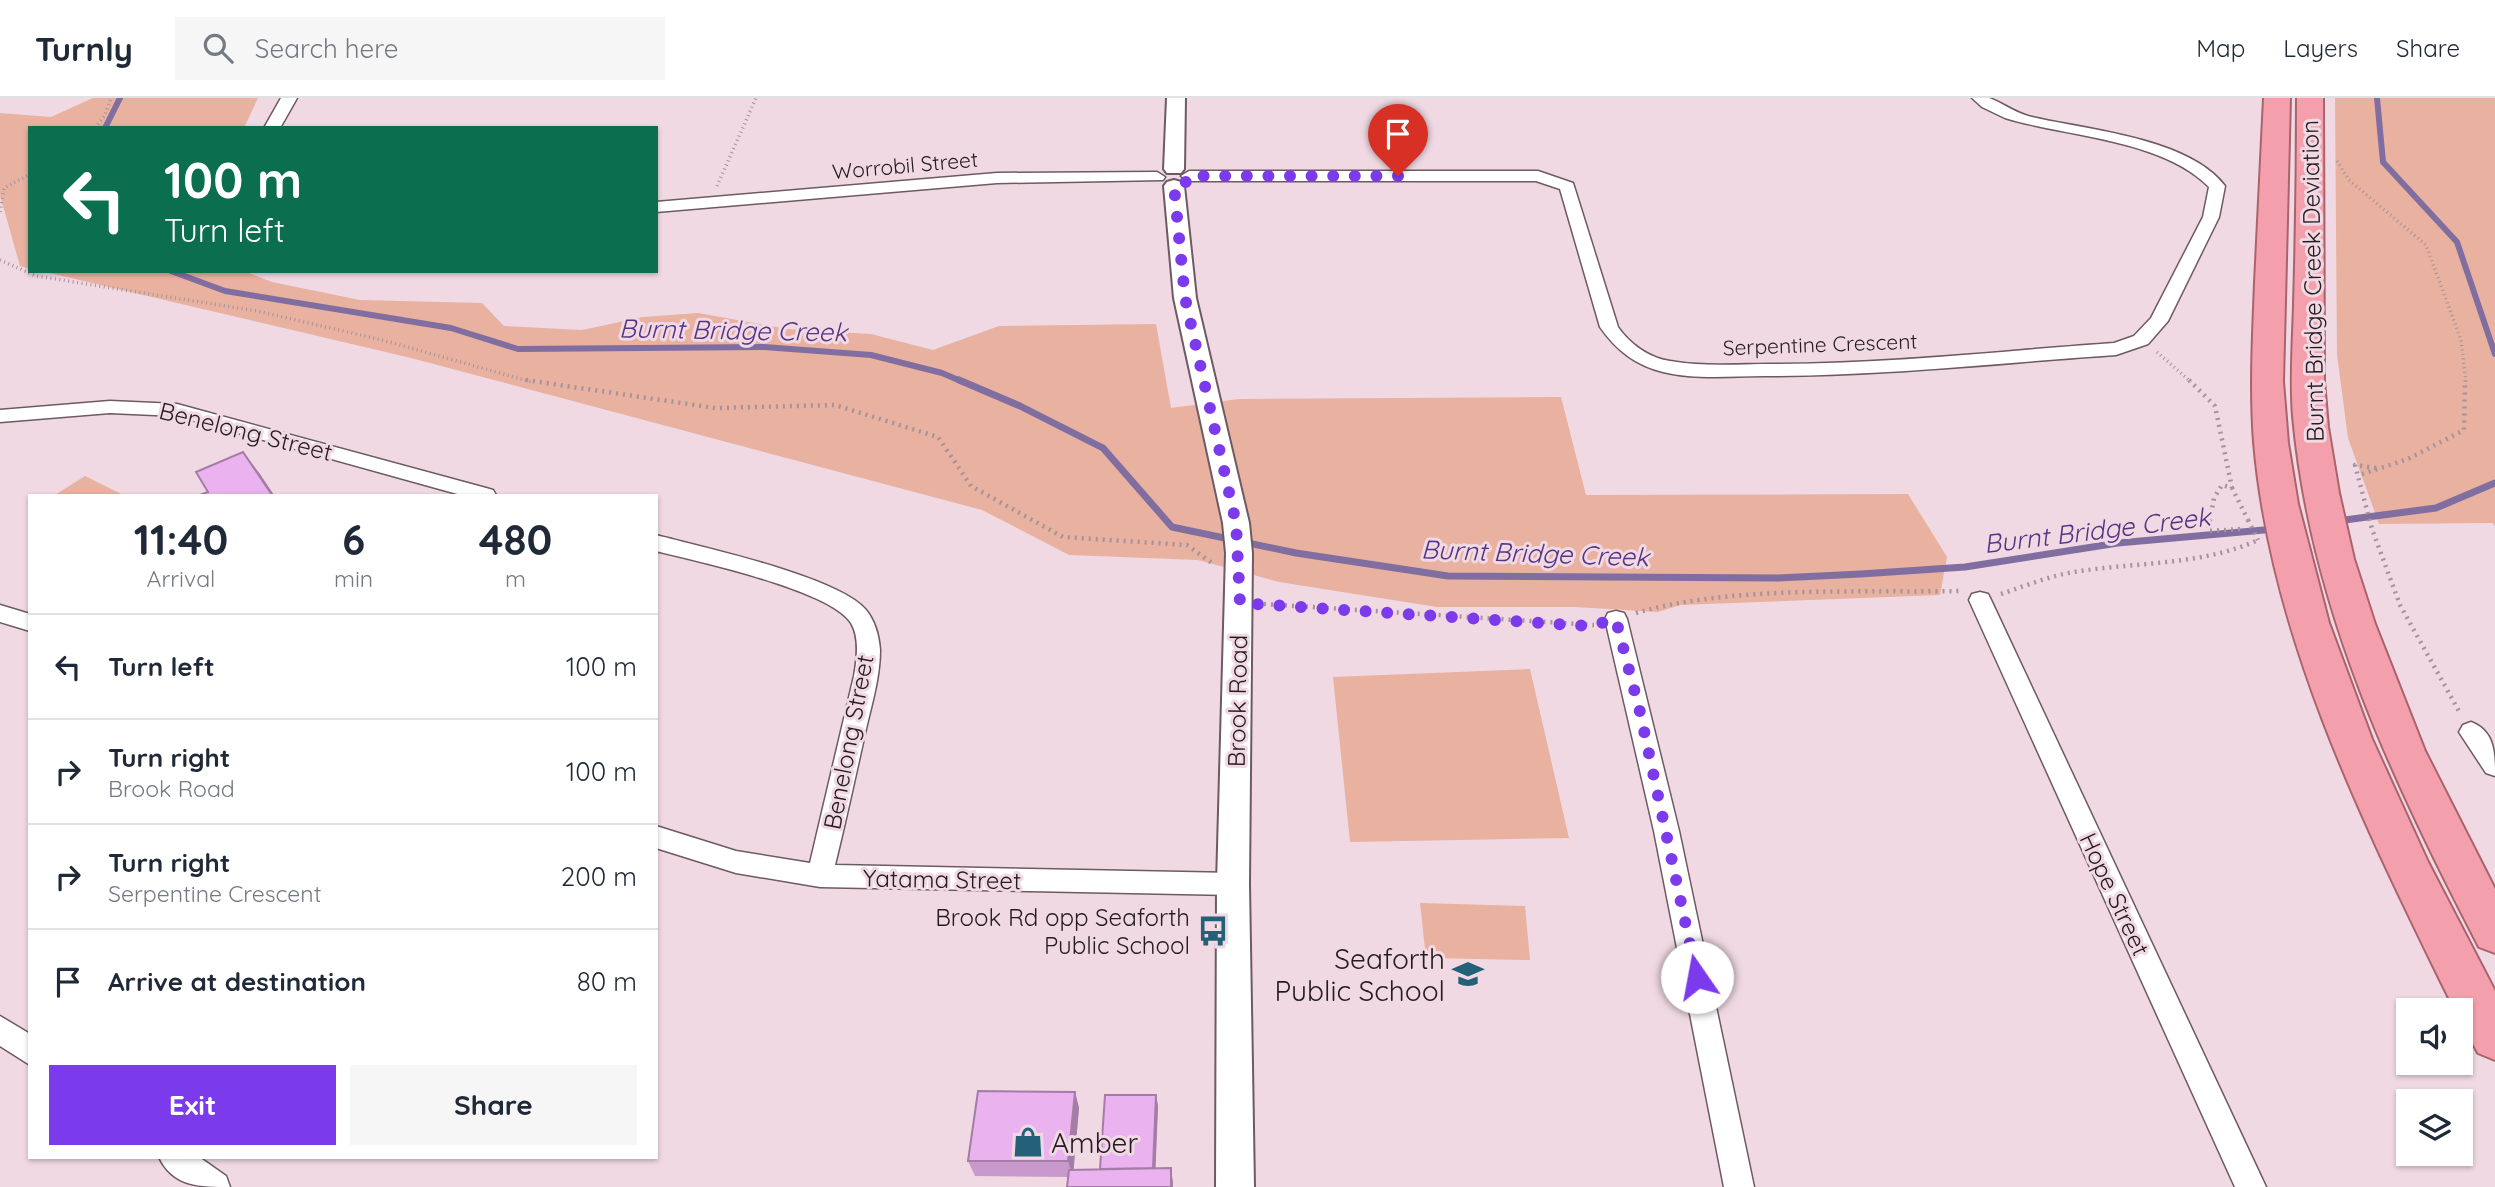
<!DOCTYPE html>
<html lang="en">
<head>
<meta charset="utf-8">
<style>
	body { margin:0; font-family:Quicksand,sans-serif; background:#f6f6f7; color:#1f2937; height:100vh; display:flex; flex-direction:column; font-size:26px; white-space:nowrap }
	* { box-sizing:border-box; margin:0 }
	p { font-size:23px; color:#747a83 }
	.icon { flex:none; width:38px; height:38px; fill:none; stroke:currentColor; stroke-width:2; stroke-linecap:round; stroke-linejoin:round }
	.map { position:relative; flex:1; overflow:hidden }
	.details { position:absolute; left:28px; top:396px; width:630px; height:665px; display:flex; flex-direction:column; background:#fff; border-radius:0px; box-shadow:0 2px 5px #0004 }
	.details>* { flex:none }
	.guide { position:absolute; left:28px; top:28px; width:630px; height:147px; border-radius:0px; box-shadow:0 2px 5px #0004; background:#0b6e4f; color:#fff; overflow:hidden }
	.fabs { position:absolute; left:2396px; top:900px; display:grid; gap:14px }
	.fabs a { display:grid; place-items:center; width:77px; height:77px; border-radius:0px; background:#fff; box-shadow:0 2px 5px #0004; font-size:35px }
	.pin { position:absolute; display:grid; place-items:center; width:60px; height:60px; color:#fff; margin:-72px -30px; border-radius:50% 50% 50% 0; rotate:-45deg; box-shadow:0 0 7px #0007 }
	.pin .icon { rotate:45deg }
	.me { position:absolute; width:77px; margin:-38px; rotate:348deg; stroke-linejoin:round; filter:drop-shadow(0 0 5px #0008) }
	.turn { display:flex; align-items:center; gap:24px; height:147px; padding:0 21px; font-size:32px }
	.turn .icon { width:91px; height:91px; stroke-width:2.5 }
	.turn b { display:block; font-size:49px; line-height:60px }
	.eta { display:flex; justify-content:space-evenly; align-items:center; height:119px; text-align:center }
	.eta b { font-size:42px; font-weight:700; line-height:49px }
	.cta { display:flex; gap:14px; margin-top:auto; padding:14px 21px }
	.cta a { flex:1; height:80px; border-radius:0px; background:#7c3aed; color:#fff; font-size:28px; font-weight:700; line-height:80px; text-align:center }
	.cta a+a { background:#f6f6f7; color:#1f2937 }
	ul { padding:0; list-style:none }
	li { display:flex; align-items:center; gap:21px; height:105px; padding:0 21px; border-top:2px solid #e0e1e3 }
	li div { flex:1 }
	li b { display:block; font-size:26px }
	li em { font-style:normal }
	header { display:flex; align-items:center; gap:42px; box-sizing:border-box; height:98px; padding:0 35px; background:#fff; border-bottom:2px solid #e0e1e3 }
	header strong { font-size:33px }
	nav { display:flex; gap:38px; margin-inline-start:auto; font-size:24px }
	.search { width:490px; height:63px; background:#f6f6f7; display:flex; align-items:center; gap:18px; box-sizing:border-box; padding:0 24px; border-radius:0px; color:#747a83; font-size:26px }
	.map>svg:first-child { display:block }
</style>
</head>
<body>
<header>
<strong>Turnly</strong>
<div class="search"><svg class="icon" aria-label="search" viewBox="0 0 24 24"><circle cx="10" cy="10" r="6"/><path d="M15 15l6 6"/></svg>Search here</div>
<nav><a>Map</a><a>Layers</a><a>Share</a></nav>
</header>
<div class="map">
<svg width="2495" height="1089" viewBox="0 0 2495 1089">
	<rect width="100%" height="100%" fill="#f0d9e3"/>
	<path fill="#e9b1a0" d="M93,0h165l-14,30h-214v141l-10,-3 -20,-71v-82l51,4z
		M2335,0h160v428l-3,-3 -113,1 -31,-86 -11,-83z
		M41,173h203l28,11 88,18 122,3 22,23 78,4 61,-13 55,-4 90,16 83,5 62,16 66,-24 157,-2 15,84 68,-9 322,-2 25,98 322,-1 39,63 -7,38 -260,10 -22,7 -83,-5h-138l-158,-25 -81,-22 -129,-5 -87,-45 -571,-152z
		M85,378l38,19h-68z
		M1530,571l39,169 -219,4 -17,-165z
		M1420,805l105,3 5,54 -104,-2z"/>
	<g fill="none" stroke-linecap="round" stroke-linejoin="round">
		<path stroke="#806ea0" stroke-width="6" d="M2377,0l6,64 74,80 38,112
			M105,30l15,-30
			M171,173l54,20 226,37 67,21 246,-2 107,8 71,18 21,9"/>
		<path stroke="#806ea0" stroke-width="7" d="M959,282l61,26 83,42 69,79 124,26 152,23 330,2 83,-4 104,-7 153,-24 157,-14
			M2337,423l99,-13 59,-25"/>
		<g stroke="#6d5a63" stroke-width="3">
			<path id="minor" d="M281,0h16l-17,30h-16z
				M1972,0c5,0 12,0 17,0 12,4 23,13 39,18 57,14 160,21 197,70l-6,31 -51,104 -20,23 -32,11c-117,8 -235,21 -352,21 -33,0 -69,4 -101,-4 -28,-7 -47,-22 -63,-45l-40,-138 -24,-8h-347l-8,-5 8,-5h349l35,12 45,144c12,17 31,31 52,34 33,6 68,3 102,3 114,0 228,-13 342,-21l20,-7 17,-18 52,-101 6,-30c-47,-48 -142,-50 -204,-69l-23,-11z
				M1157,74l8,5 -2,3 -166,3 -341,29v-10l341,-29z
				M110,303l67,3 309,84 7,2 3,5h-35l-284,-79 -67,-3 -110,9v-12z
				M656,437c46,12 183,42 210,75 9,11 13,26 14,40 0,27 -8,53 -14,79 -10,45 -20,91 -31,136l398,8 9,3 4,8 -4,8 -9,3 -413,-8 -84,-14 -80,-25v-22l80,25 74,12 44,-187c3,-16 6,-38 -3,-53 -20,-33 -155,-62 -195,-72z
				M1980,494l8,2 3,6 275,587h-31l-266,-587 3,-6z
				M0,507l30,9v17l-30,-9z
				M1616,513l8,2 3,6 52,212 75,356h-30l-70,-356 -49,-212 3,-6z
				M2471,624c24,9 24,32 24,54l-9,-3 -27,-41 4,-7z
				M0,918l30,18v31l-30,-19z
				M159,1059h40l27,19 4,11c-30,0 -57,0 -71,-30z"/>
		</g>
		<g stroke="#6d5a63" stroke-width="4">
			<path id="tertiary" d="M1167,0h18l-1,71 -3,4h-14l-3,-4z
				M1174,82l7,2 3,4 12,112 53,225 3,30 -3,331 5,303h-38l1,-303 9,-331 -3,-30 -49,-225 -10,-112 3,-4z"/>
		</g>
		<g stroke="#aa636d" stroke-width="4">
			<path id="trunk" d="M2264,0h26l-7,284 5,61 10,61 31,119 43,116 56,123 67,129v69l-17,-7c-7,-14 -18,-27 -18,-43h-5l-13,-26c-83,-170 -172,-352 -188,-542 -4,-54 -1,-106 1,-159 3,-62 6,-123 9,-185z
				M2297,0h26l1,283 4,46 11,66 15,66 21,65 50,127 70,138v64l-16,-6c-86,-166 -169,-341 -186,-531 -3,-37 0,-74 1,-111 2,-69 3,-138 3,-207z"/>
		</g>
		<path stroke="#a4939a" stroke-width="3.5" stroke-dasharray="1 3.5" stroke-linecap="butt" d="M95,30l10,-13 6,-17
			M2337,63l12,19 77,65 35,95 5,42
			M717,88l39,-88
			M0,114l4,-24 26,-14
			M0,162l36,16 221,35 125,29 150,42
			M2157,254l34,30"/>
		<path stroke="#a4939a" stroke-width="4.5" stroke-dasharray="2 5" stroke-linecap="butt" d="M526,282l189,28 120,-3 103,32 33,49 92,51 124,8 25,18
			M2189,282l26,26 17,82
			M2376,370l-21,-3 17,64 28,76 60,108
			M2362,376l46,-15 56,-29 1,-50
			M2240,431l-32,2 6,-33 8,-13 10,3 16,32
			M2001,496c24,-8 48,-18 73,-22 61,-10 124,-6 182,-31
			M1264,506l330,21
			M1636,515c97,-28 223,-20 325,-22"/>
		<use href="#minor" fill="#fff" fill-rule="evenodd"/>
		<use href="#tertiary" fill="#fff" fill-rule="evenodd"/>
		<use href="#trunk" fill="#f4a0ac" fill-rule="evenodd"/>
		<path stroke="#a4939a" stroke-width="4.5" stroke-dasharray="2 5" stroke-linecap="butt" d="M2248,422l10,20"/>
	</g>
	<path fill="#c999ce" d="M1075,994l4,16 -6,62 27,-1 56,-74 2,11 -3,62h16l2,19h-106l1,-10 -93,-1 -7,-15z"/>
	<path fill="#a47da7" d="M243,354l17,22 14,21h-2z
		M1075,994l4,16 -6,69 -5,-16z
		M1156,997l2,11 -3,77 -2,-10z
		M1171,1070l2,15v4h-2z"/>
	<path fill="#eab2ef" stroke="#a47da7" stroke-width="2" d="M243,354l29,43h-72l8,-3 -12,-20z
		M978,993l97,1 -7,69h-100z
		M1105,997h51l-3,73 -53,1z
		M1171,1070v19h-104l2,-17z"/>
	<g fill="none" stroke-linecap="round" stroke-linejoin="round">
		<path stroke="#7c3aed" stroke-width="12" stroke-dasharray="0 21.6" d="M1398,78h-209l-3,6 -12,4 11,112 51,225 4,80 347,23 29,-6 24,92 57,265"/>
	</g>
	<defs>
		<g id="bus-bare" transform="scale(2.415)"><path d="M-5-6H5V4H4V6H2V4H-2V6H-4V4H-5ZM-3.5-4V0h7V-4ZM-3.5 1.2v1.5H-2V1.2ZM2 1.2v1.5H3.5V1.2Z" fill="#226177" stroke="#f0d9e3" stroke-width="2.5" paint-order="stroke"/></g>
		<g id="school-bare" transform="scale(2.415)"><path d="M0-5L7-2L0 1L-7-2ZM-4 1L0 2.5L4 1V4Q0 6-4 4Z" fill="#226177" stroke="#f0d9e3" stroke-width="2.5" paint-order="stroke"/></g>
		<g id="shop-bare" transform="scale(2.415)"><path d="M-5-2.5h2.3a2.7 3.5 0 0 1 5.4 0H5L5.5 6h-11ZM-1.5-2.5h3a1.5 2.3 0 0 0-3 0Z" fill="#226177" stroke="#f0d9e3" stroke-width="2.5" paint-order="stroke"/></g>
	</defs>
	<g fill-rule="evenodd">
		<use href="#bus-bare" x="1213" y="833"/>
		<use href="#school-bare" x="1468" y="876"/>
		<use href="#shop-bare" x="1028" y="1044"/>
	</g>
	<g text-anchor="middle" dominant-baseline="central" stroke-width="6" stroke-linejoin="round" paint-order="stroke">
		<g font-size="21" fill="#241c20" stroke="#f0d9e3">
			<text transform="translate(905 67) rotate(-5)">Worrobil Street</text>
			<text transform="translate(1820 246) rotate(-2)">Serpentine Crescent</text>
		</g>
		<g font-size="24" fill="#241c20" stroke="#f0d9e3">
			<text transform="translate(2312 183) rotate(-91)">Burnt Bridge Creek Deviation</text>
			<text transform="translate(246 333) rotate(14)">Benelong Street</text>
			<text transform="translate(1237 603) rotate(-89)">Brook Road</text>
			<text transform="translate(848 644) rotate(-79)">Benelong Street</text>
			<text transform="translate(942 781) rotate(1)">Yatama Street</text>
			<text transform="translate(2115 796) rotate(65)">Hope Street</text>
		</g>
		<g font-size="24" fill="#241c20" stroke="#f0d9e3" text-anchor="end">
			<text x="1190" y="819">Brook Rd opp Seaforth<tspan x="1190" dy="28">Public School</tspan></text>
		</g>
		<g font-size="26" font-style="italic" fill="#543386" stroke="#f0d9e3">
			<text transform="translate(733 232) rotate(1)">Burnt Bridge Creek</text>
			<text transform="translate(2097 432) rotate(-7)">Burnt Bridge Creek</text>
			<text transform="translate(1535 455) rotate(2)">Burnt Bridge Creek</text>
		</g>
		<g font-size="28" fill="#241c20" stroke="#f0d9e3" text-anchor="end">
			<text x="1445" y="860">Seaforth<tspan x="1445" dy="32">Public School</tspan></text>
			<text x="1051" y="1044" text-anchor="start">Amber</text>
		</g>
	</g>
</svg>
<div class="fabs">
<a><svg class="icon" aria-label="sound" viewBox="0 0 24 24"><path d="M4 9h4l5-4v14l-5-4H4zM17 9q2 3 0 6"/></svg></a>
<a><svg class="icon" aria-label="layers" viewBox="0 0 24 24"><path d="M12 4l9 5-9 5-9-5zM3 14l9 5 9-5"/></svg></a>
</div>
<div class="pin" style="left:1398px;top:78px;background:#d93025"><svg class="icon" aria-label="arrive" viewBox="0 0 24 24"><path d="M6 21V4h12l-3 4 3 4H6"/></svg></div>
<svg class="me" style="left:1697px;top:879px" viewBox="-20 -20 40 40"><circle r="19" fill="#fff"/><path d="M0-13L10 11 0 6-10 11z" fill="#7c3aed"/></svg>
<div class="guide">
<div class="turn"><svg class="icon" aria-label="left" viewBox="0 0 24 24"><path d="M17 20v-9H6M10 6l-5 5 5 5"/></svg><div><b>100 m</b>Turn left</div></div>
</div>
<section class="details">
<div class="eta">
<div><b>11:40</b><p>Arrival</p></div>
<div><b>6</b><p>min</p></div>
<div><b>480</b><p>m</p></div>
</div>
<ul>
<li><svg class="icon" aria-label="left" viewBox="0 0 24 24"><path d="M17 20v-9H6M10 6l-5 5 5 5"/></svg><div><b>Turn left</b></div><em>100 m</em></li>
<li><svg class="icon" aria-label="right" viewBox="0 0 24 24"><path d="M7 20v-9h11M14 6l5 5-5 5"/></svg><div><b>Turn right</b><p>Brook Road</p></div><em>100 m</em></li>
<li><svg class="icon" aria-label="right" viewBox="0 0 24 24"><path d="M7 20v-9h11M14 6l5 5-5 5"/></svg><div><b>Turn right</b><p>Serpentine Crescent</p></div><em>200 m</em></li>
<li><svg class="icon" aria-label="arrive" viewBox="0 0 24 24"><path d="M6 21V4h12l-3 4 3 4H6"/></svg><div><b>Arrive at destination</b></div><em>80 m</em></li>
</ul>
<div class="cta"><a>Exit</a><a>Share</a></div>
</section>
</div>
</body>
</html>
